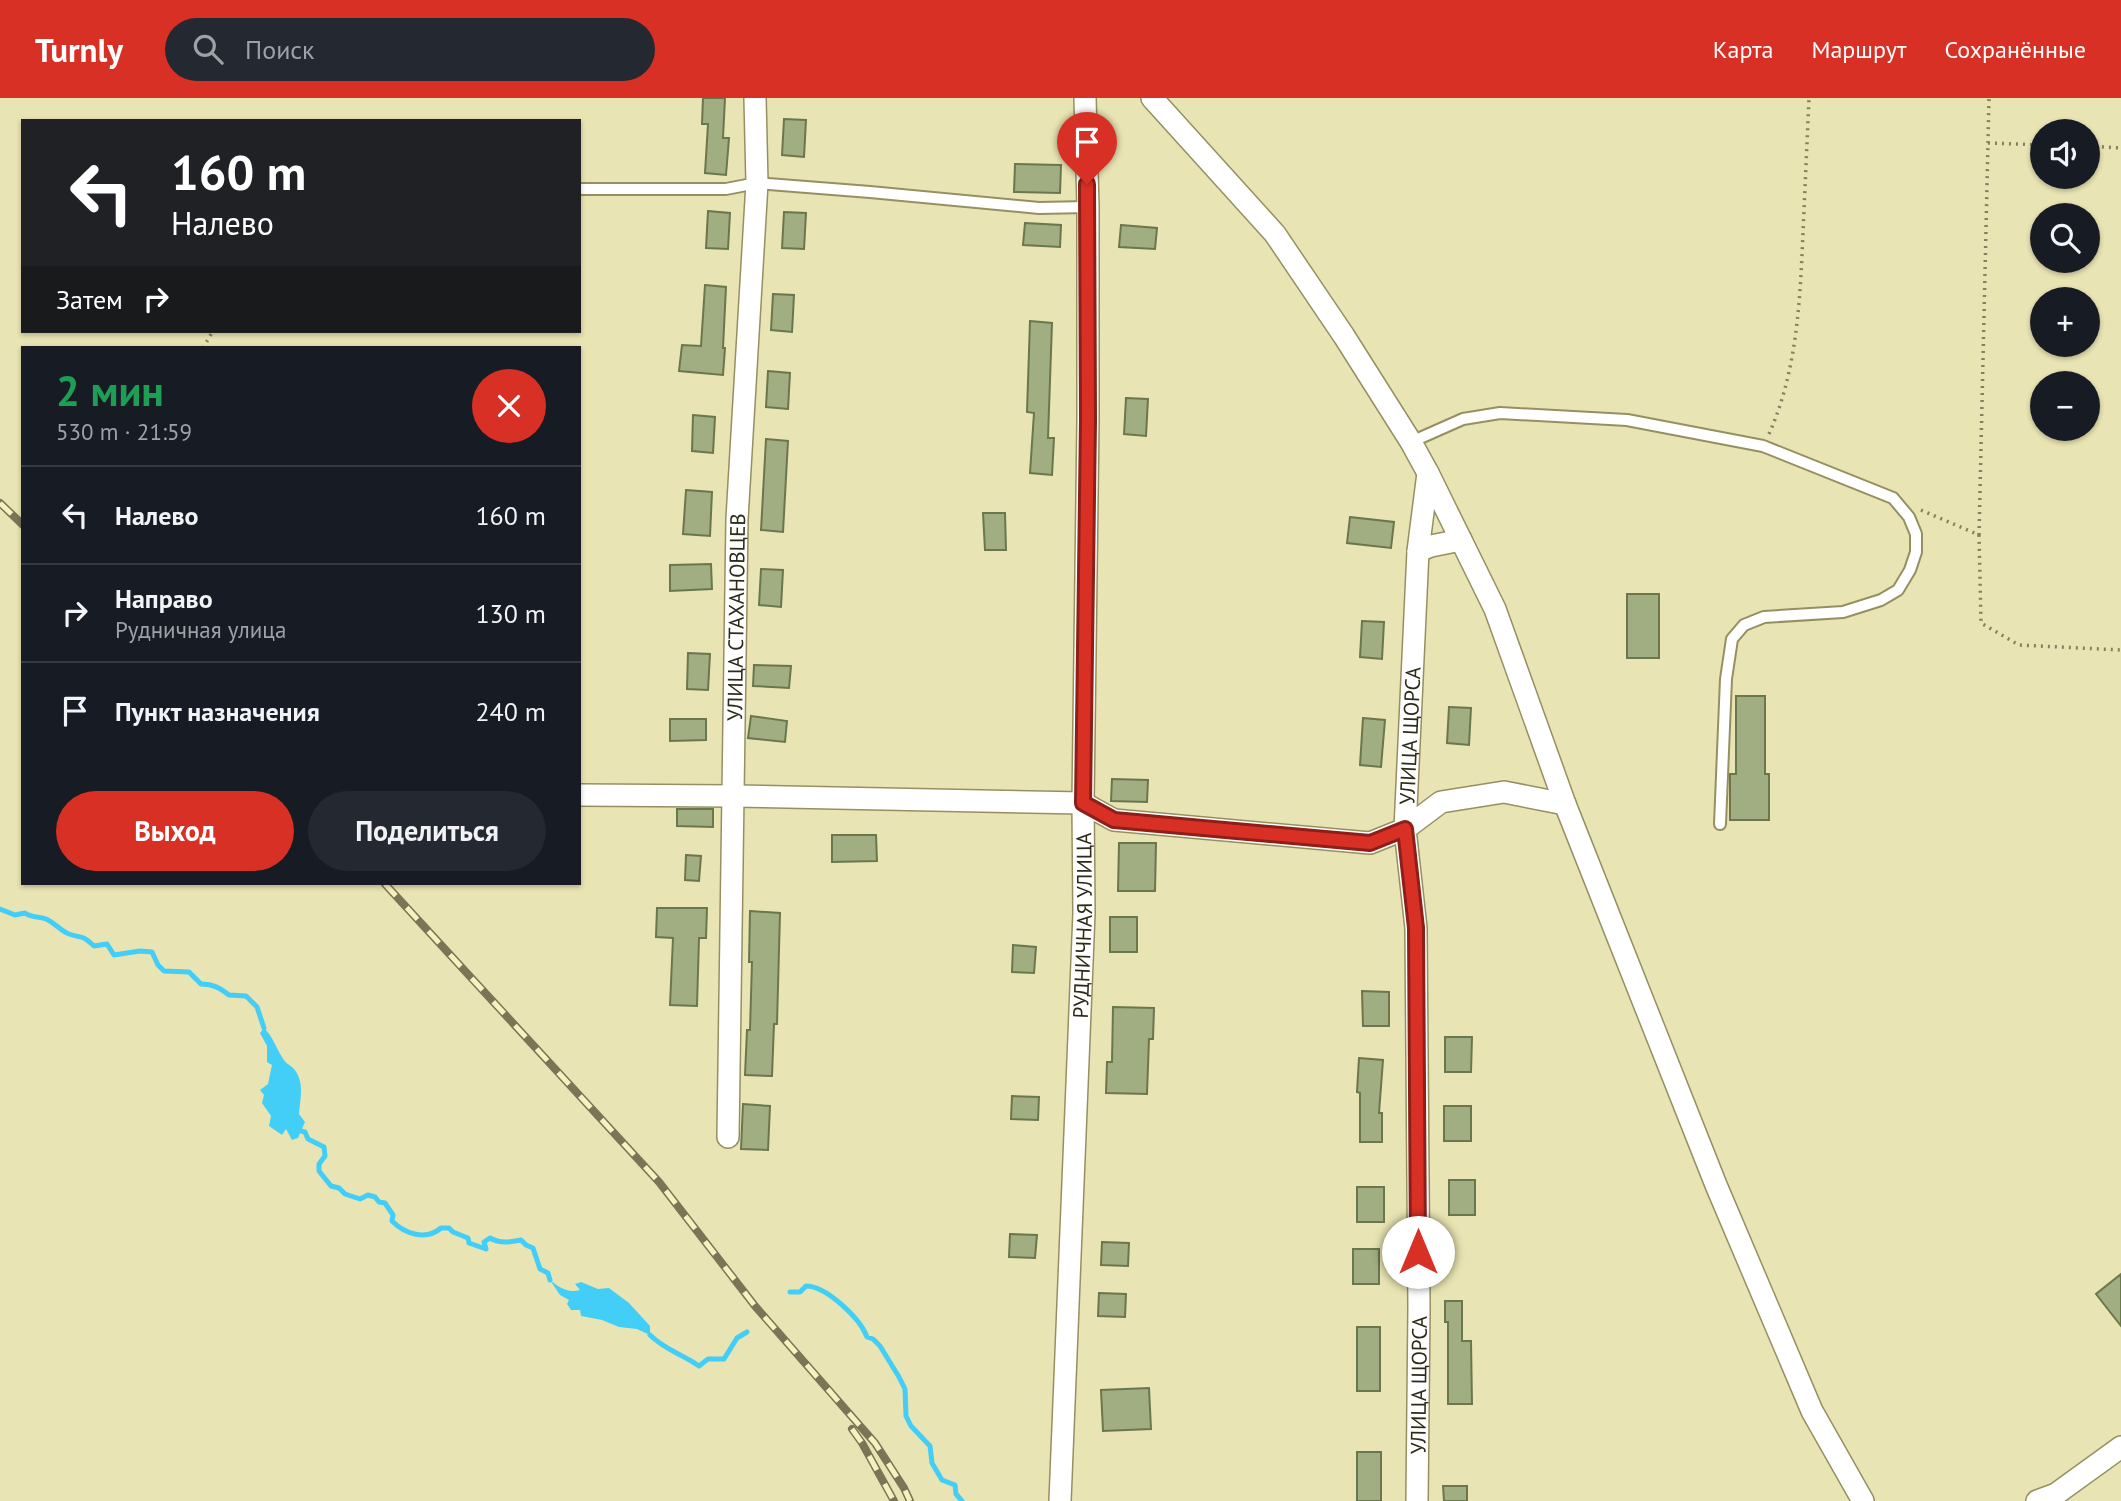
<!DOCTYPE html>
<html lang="ru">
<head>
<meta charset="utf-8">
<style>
	body { margin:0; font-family:"PT Sans",sans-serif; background:#242831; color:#f1f3f6; height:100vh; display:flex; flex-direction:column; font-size:26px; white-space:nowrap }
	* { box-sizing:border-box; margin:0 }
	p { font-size:23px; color:#9ea1a6 }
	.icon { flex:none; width:38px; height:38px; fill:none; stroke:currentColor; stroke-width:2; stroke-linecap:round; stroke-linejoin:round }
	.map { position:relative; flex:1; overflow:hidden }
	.drawer { position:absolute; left:21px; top:248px; width:560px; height:539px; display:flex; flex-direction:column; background:#171b24; border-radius:0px; box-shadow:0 2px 5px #0004 }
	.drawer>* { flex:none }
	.hud { position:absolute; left:21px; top:21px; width:560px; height:214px; border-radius:0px; box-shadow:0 2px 5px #0004; background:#202124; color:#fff; overflow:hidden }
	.fabs { position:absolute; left:2030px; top:21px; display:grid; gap:14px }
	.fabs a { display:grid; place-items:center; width:70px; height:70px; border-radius:50%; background:#171b24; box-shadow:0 2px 5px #0004; font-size:35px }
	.pin { position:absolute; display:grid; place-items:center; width:60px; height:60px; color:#fff; margin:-72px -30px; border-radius:50% 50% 50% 0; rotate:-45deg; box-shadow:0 0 7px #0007 }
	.pin .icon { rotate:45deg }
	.me { position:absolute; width:77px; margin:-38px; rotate:0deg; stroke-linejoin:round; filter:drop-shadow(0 0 5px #0008) }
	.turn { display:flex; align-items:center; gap:24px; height:147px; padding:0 35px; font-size:32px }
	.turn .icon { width:91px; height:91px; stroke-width:2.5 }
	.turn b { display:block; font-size:49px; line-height:60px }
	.then { display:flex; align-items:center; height:66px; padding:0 35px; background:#0003; gap:14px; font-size:26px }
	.round { display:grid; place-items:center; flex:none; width:74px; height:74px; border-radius:37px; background:#242831 }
	.overview { display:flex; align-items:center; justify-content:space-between; height:119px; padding:0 35px }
	h1 { font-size:42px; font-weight:600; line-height:52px; color:#1e9e55 }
	.button { display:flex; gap:14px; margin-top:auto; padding:14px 35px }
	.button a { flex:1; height:80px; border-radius:42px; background:#d93025; color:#fff; font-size:28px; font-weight:600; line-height:80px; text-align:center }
	.button a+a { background:#242831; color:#f1f3f6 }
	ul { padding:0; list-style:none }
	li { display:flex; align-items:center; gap:21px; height:98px; padding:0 35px; border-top:2px solid #363941 }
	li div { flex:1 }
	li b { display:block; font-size:26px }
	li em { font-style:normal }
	header { display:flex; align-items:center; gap:42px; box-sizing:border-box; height:98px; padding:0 35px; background:#d93025; color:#fff }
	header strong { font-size:33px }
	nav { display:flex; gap:38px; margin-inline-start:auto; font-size:24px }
	.search { width:490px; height:63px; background:#242831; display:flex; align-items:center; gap:18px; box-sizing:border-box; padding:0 24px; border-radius:38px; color:#9ea1a6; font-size:26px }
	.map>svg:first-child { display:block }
</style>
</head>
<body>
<header>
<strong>Turnly</strong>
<div class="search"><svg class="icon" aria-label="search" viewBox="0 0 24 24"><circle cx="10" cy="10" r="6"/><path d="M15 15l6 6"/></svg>Поиск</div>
<nav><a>Карта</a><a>Маршрут</a><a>Сохранённые</a></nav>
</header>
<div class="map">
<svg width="2121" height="1403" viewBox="0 0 2121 1403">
	<rect width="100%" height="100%" fill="#e9e4b3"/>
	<path fill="#43cef8" d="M264,930c10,10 11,18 18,29 3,6 8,8 12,12 11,13 6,30 5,45l6,8 -7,16 -6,2 -6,-11 -4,6 -13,-9 2,-10 -9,-13 2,-8 -4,-5 8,-6 4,-19 -5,-3v-16l-7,-13z
		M550,1182c10,8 17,13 30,10l-5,-6 6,-2 17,7 11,-1 20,15 21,23v9l-13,-6 -18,-2 -17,-7 -21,-4 -1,-6h-9l-4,-6 2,-4 -9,-5z"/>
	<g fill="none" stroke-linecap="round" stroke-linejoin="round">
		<path stroke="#43cef8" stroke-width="5" d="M0,811l15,6 10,-2c6,5 13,3 21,6 9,4 15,12 23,15 15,5 12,0 25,12l13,-2 7,11 26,-4 12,1 6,13 6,6 25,1 12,12c12,0 19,4 28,11l17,1 11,11 7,21
			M301,1033l4,1 3,7 16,8 1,9 -6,8v7l12,15 8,2 6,6 15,5 8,-4 7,2 4,5 6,1 8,12 -1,6c13,13 34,20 49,7h8l4,4 15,6 1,5 17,6 -2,-7 6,-4c10,6 21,4 31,2l5,5 7,3 7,21 8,4 2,7
			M790,1194h10l6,-6c20,0 54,32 61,51l6,2 7,7 19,31 6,12 1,27 5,10 19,20 2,17 10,17 13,5 1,9 6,7
			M650,1237c15,15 32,19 49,31l9,-7h16l13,-21 10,-6"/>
	</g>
	<path fill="#a0ae81" stroke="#6a774d" stroke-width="2" d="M703,0h22l-2,40h6l-3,37 -21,-2 3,-49h-6z
		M784,21l22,1 -2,37 -22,-2z
		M1015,66l46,1 -1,28 -46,-1z
		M708,113l22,2 -2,36 -22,-1z
		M784,114l22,1 -2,36 -22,-1z
		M1025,125l36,2 -1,22 -37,-2z
		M1121,127l36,3 -2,21 -36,-2z
		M705,187l21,2 -3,61h2l-2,27 -44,-4 3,-26 19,1z
		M773,196l21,1 -2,37 -21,-2z
		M1030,223l22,2 -4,115h6l-2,37 -22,-2 4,-60 -7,-1z
		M768,273l22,2 -2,36 -22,-2z
		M1126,300l22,1 -2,37 -22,-2z
		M693,317l22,2 -2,36 -21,-2z
		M766,341l22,2 -5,91 -22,-2z
		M686,392l26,2 -2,44 -27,-2z
		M983,415h22l1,37h-21z
		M1350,419l44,5 -3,26 -44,-5z
		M711,466l1,25 -42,2v-26z
		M761,471l22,1 -2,37 -22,-2z
		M1627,496h32v64h-32z
		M1362,523l22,1 -2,37 -22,-2z
		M688,555l22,1 -2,36 -21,-1z
		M754,567l37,1 -2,22 -36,-2z
		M1736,598h29v78h4v46h-39v-46h6z
		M1449,609l22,1 -2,37 -22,-2z
		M751,618l36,5 -2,21 -37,-4z
		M1363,620l22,2 -4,47 -21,-2z
		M670,621h36v21l-36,1z
		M1112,681l36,1 -1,22 -36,-1z
		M677,711h36v18l-36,-1z
		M832,737h44l1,26 -45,1z
		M1119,745h37l-1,48h-37z
		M686,757l15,1 -2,25 -14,-1z
		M657,810h50l-1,30h-7l-2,68 -27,-1 3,-67 -17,-1z
		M750,813l30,2 -3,111h-3l-2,52 -27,-1 2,-45h3l2,-68h-3z
		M1110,819h27v35h-27z
		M1013,847l23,2 -2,26 -22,-1z
		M1362,893l27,1v34h-26z
		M1113,909l41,1 -1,31h-4l-2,55 -41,-1 1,-31h5z
		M1445,939h27l-1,35h-26z
		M1359,960l24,2 -4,53h3v29h-22v-49l-3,-1z
		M1012,998l27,1 -1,23 -27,-1z
		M743,1006l27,2 -2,44 -27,-1z
		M1444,1008h27v35h-27z
		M1449,1082h26v35h-26z
		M1357,1089h27v35h-27z
		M1010,1136l27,1 -2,23 -26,-1z
		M1102,1144l27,1 -1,23 -27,-1z
		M1353,1151h26v35h-26z
		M2121,1176v52l-25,-32z
		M1099,1195l27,1 -1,23 -27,-1z
		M1445,1203h17v40h9l1,63h-24v-82h-3z
		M1357,1229h23v64h-23z
		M1149,1290l2,41 -48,2 -2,-41z
		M1357,1354h24v49h-24z
		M1443,1388h24v15h-23z"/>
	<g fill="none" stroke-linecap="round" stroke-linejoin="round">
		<g stroke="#959061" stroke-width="14">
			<path id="service" d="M579,91h147l31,-6 113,9 169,16 49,-1
				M1411,344l52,-23 37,-6 127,7 136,26 130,52 16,19 7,17v18l-6,18 -12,20 -17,10 -38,12 -79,5 -20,8 -12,14 -6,40 -6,145"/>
		</g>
		<g stroke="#959061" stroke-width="24">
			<g id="minor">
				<path d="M1152,0l123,136 69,102 67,106 17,31 67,136 70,195 151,381 96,226 51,90"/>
				<path d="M1418,453l13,-5 30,-6"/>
				<path d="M579,697l155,1 349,7 31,17 256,23 35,-14 36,-27 63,-10 61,12"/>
				<path id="s1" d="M728,1039l9,-618 20,-336 -2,-85"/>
				<path id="s2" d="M1060,1403l24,-588 -1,-110 5,-383v-213l-3,-109"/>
				<path id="s3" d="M1417,1403l2,-194 -3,-379 -11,-99 13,-278 10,-78"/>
				<path d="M2037,1403l19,-7 65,-47"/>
			</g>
		</g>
		<path stroke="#83805f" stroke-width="3.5" stroke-dasharray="2 5" stroke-linecap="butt" d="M1988,45l54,2
			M2088,48l33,2
			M203,250l10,-17
			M1769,336c28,-63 31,-132 34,-201 2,-45 4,-90 6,-135
			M1921,412l58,25 2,88 38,22 102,5
			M1979,437l10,-437"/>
		<use href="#service" stroke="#fff" stroke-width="10"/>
		<use href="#minor" stroke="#fff" stroke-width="21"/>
		<g stroke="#797556" stroke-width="8">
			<path id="rail" d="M0,405l23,22
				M385,786l274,298 96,124 120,137 29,45 6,13
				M852,1331l10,14 32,58"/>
		</g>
		<use href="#rail" stroke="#f7f1bf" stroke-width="5" stroke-dasharray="16" stroke-linecap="butt"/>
	</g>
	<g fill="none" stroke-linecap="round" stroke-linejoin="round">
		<g stroke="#8d1f18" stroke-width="18">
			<path id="route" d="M1087,86l1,236 -5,383 31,17 256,23 35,-14 11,99 2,324"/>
		</g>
		<use href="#route" stroke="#d93025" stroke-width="12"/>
	</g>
	<g text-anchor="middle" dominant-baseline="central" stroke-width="7" stroke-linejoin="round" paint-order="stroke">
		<g font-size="21" fill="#2d2a17" stroke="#f7f1bf">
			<text stroke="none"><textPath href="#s1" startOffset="520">УЛИЦА СТАХАНОВЦЕВ</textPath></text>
			<text stroke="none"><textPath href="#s3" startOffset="766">УЛИЦА ЩОРСА</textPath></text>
			<text stroke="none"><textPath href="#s2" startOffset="576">РУДНИЧНАЯ УЛИЦА</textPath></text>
			<text stroke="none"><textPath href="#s3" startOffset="116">УЛИЦА ЩОРСА</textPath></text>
		</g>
	</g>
</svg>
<div class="fabs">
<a><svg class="icon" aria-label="sound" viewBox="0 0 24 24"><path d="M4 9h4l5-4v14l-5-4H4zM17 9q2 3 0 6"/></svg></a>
<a><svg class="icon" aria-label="search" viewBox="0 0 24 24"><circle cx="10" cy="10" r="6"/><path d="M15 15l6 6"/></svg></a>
<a>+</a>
<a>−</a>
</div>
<div class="pin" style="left:1087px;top:86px;background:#d93025"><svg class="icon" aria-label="arrive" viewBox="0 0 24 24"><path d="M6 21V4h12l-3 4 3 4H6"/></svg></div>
<svg class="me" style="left:1418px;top:1154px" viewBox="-20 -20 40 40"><circle r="19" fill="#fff"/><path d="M0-13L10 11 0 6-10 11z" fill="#d93025"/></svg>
<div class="hud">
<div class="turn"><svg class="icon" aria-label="left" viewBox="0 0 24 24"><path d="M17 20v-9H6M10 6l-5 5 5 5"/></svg><div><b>160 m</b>Налево</div></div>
<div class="then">Затем<svg class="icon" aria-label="right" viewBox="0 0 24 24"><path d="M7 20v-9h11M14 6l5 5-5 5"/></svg></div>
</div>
<section class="drawer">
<div class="overview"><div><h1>2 мин</h1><p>530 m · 21:59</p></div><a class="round" style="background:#d93025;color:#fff"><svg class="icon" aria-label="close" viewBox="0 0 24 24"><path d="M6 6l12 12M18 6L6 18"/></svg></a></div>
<ul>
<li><svg class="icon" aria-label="left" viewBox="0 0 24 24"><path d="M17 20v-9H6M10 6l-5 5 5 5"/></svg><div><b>Налево</b></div><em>160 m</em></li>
<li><svg class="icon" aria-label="right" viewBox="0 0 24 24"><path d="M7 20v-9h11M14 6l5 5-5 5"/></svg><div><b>Направо</b><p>Рудничная улица</p></div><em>130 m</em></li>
<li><svg class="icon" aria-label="arrive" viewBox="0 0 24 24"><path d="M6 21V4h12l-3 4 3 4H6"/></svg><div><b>Пункт назначения</b></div><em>240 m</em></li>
</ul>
<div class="button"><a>Выход</a><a>Поделиться</a></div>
</section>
</div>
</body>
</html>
